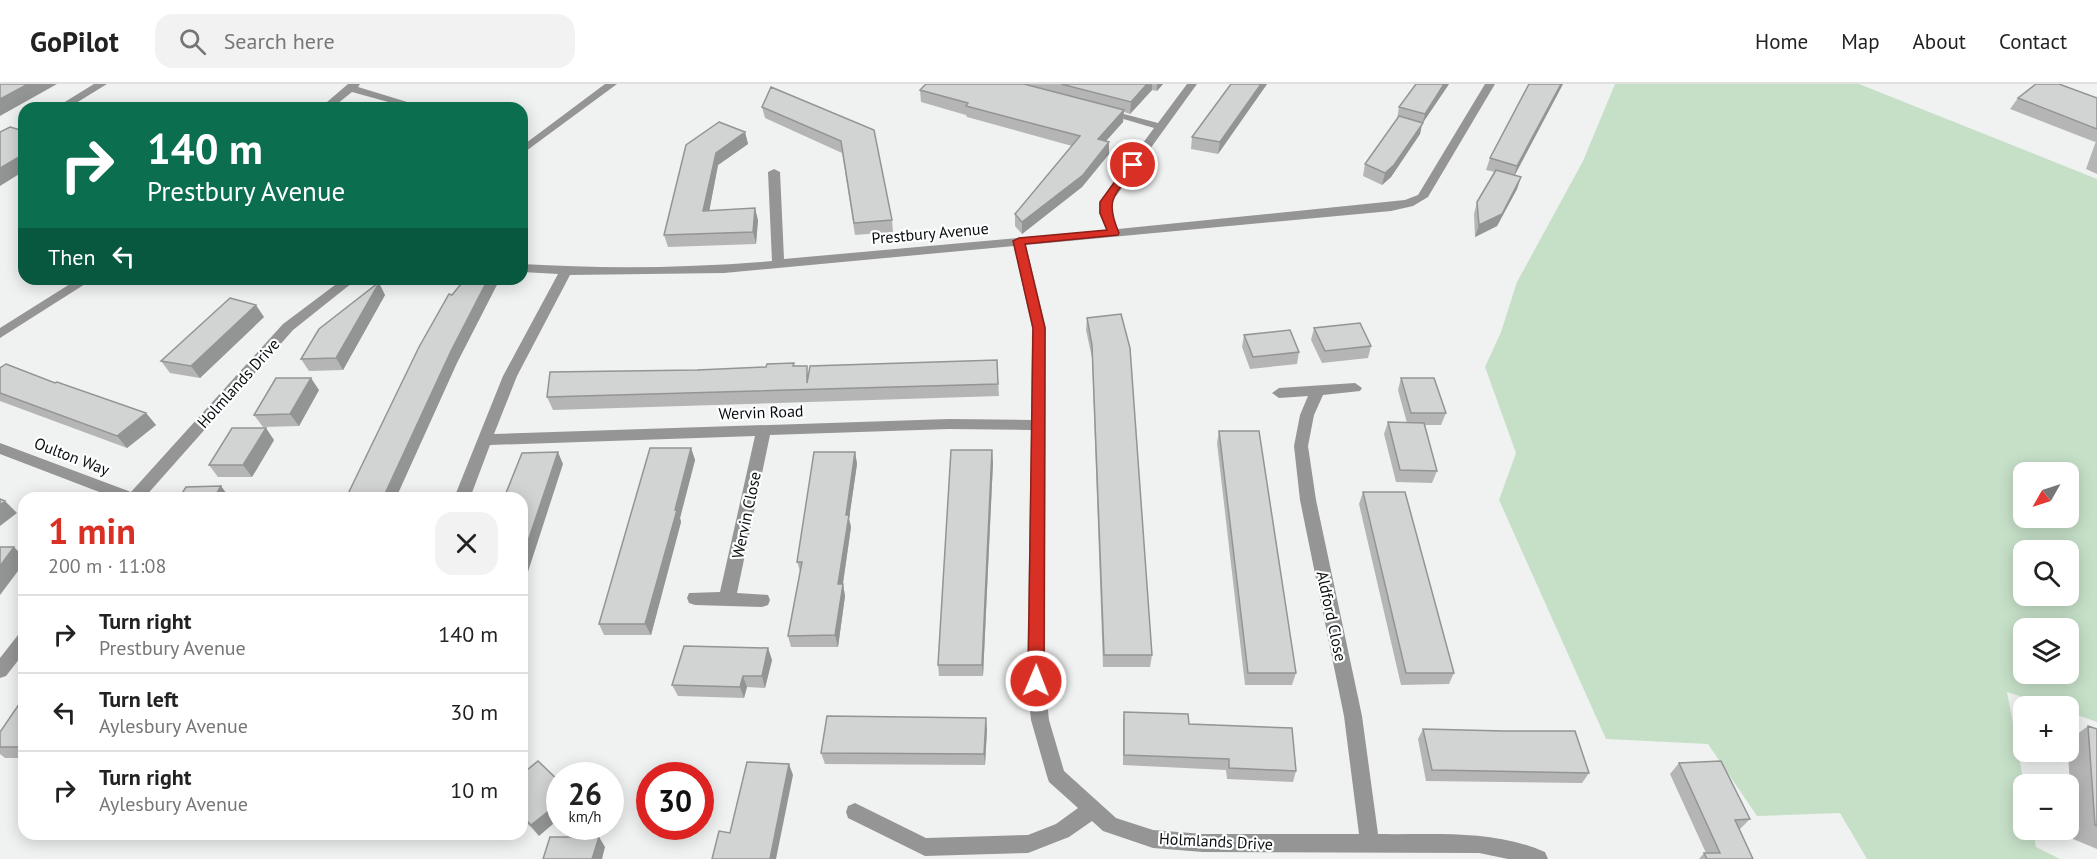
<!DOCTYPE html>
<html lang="en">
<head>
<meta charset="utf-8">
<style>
	body { margin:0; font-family:"PT Sans",sans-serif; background:#f2f2f2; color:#222; height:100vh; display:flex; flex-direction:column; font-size:22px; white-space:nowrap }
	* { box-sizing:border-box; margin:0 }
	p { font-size:20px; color:#767676 }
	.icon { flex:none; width:33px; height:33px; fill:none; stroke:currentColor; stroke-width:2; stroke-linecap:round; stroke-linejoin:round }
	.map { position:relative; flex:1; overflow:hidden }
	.panel { position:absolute; left:18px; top:408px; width:510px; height:348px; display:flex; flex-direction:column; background:#fff; border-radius:18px; box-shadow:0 3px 15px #0003 }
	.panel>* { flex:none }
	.top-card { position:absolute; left:18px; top:18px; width:510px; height:183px; border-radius:18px; box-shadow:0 3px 15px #0003; background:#0b6e4f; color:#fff; overflow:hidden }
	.needle { width:39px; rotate:231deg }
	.fabs { position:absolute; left:2013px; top:378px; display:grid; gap:12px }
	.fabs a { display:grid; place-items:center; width:66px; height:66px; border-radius:12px; background:#fff; box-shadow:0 3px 15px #0003; font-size:30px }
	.speed { position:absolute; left:546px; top:678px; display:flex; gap:12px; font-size:30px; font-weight:700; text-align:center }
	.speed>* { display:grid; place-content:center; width:78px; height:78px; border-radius:50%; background:#fff; box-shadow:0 3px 15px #0003; line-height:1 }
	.speed small { font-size:15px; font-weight:400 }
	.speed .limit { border:9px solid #d22; background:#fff; color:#111 }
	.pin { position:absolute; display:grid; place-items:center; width:51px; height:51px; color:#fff; margin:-26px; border:3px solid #fff; border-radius:50%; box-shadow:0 2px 6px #0007 }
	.me { position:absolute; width:66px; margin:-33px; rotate:1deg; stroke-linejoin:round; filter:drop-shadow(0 0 4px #0008) }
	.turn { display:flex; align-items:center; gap:21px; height:126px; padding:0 30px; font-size:27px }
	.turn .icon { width:78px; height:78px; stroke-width:2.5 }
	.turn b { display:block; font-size:42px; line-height:51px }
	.then { display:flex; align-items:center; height:57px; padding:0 30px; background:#0003; gap:12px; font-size:22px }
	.round { display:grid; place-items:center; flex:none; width:63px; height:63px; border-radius:18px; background:#f2f2f2 }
	.head { display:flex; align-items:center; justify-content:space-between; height:102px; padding:0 30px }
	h1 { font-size:36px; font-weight:600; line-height:45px; color:#d93025 }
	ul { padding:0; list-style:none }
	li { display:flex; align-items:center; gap:18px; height:78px; padding:0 30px; border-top:2px solid #e0e0e0 }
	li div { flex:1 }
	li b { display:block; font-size:22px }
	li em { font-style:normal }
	header { display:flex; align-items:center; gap:36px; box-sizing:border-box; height:84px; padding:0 30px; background:#fff; border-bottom:2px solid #e0e0e0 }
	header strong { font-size:28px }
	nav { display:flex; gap:33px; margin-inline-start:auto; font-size:21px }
	.search { width:420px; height:54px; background:#f2f2f2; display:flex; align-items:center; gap:15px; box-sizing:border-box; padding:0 21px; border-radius:18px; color:#767676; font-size:22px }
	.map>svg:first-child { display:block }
</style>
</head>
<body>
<header>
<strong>GoPilot</strong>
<div class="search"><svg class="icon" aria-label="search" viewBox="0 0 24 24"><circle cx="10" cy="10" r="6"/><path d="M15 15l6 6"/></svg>Search here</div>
<nav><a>Home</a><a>Map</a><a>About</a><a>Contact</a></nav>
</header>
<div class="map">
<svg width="2097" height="775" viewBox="0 0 2097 775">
	<rect width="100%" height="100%" fill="#f0f1f1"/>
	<path fill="#c6e0c8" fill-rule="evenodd" d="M1615,0h244l238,95v543l-28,-10 -1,-6h-16l-45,-14 17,92v46h9l3,17 24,12h-193l-27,-46 -83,3 -49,-72 -102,-5 -107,-239 17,-47 -31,-86 16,-35 16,-50 66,-121zM2024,388h44v46h-44zM2024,466h44v46h-44zM2024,544h44v46h-44z"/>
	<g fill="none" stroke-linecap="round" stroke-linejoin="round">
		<path fill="#969595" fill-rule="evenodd" d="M94,0h13l-39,24h-13z
			M348,0h12l-2,3 69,21h-17l-58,-16 -20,16h-12z
			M605,0h12l-95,70v-8z
			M1187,0h10l-86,119v10l7,16 287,-29 13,-5 67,-111h10l-67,113 -15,9 -22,5 -365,34 20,83 -1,353 4,39 15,51 52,47 37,12 50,4h156l-15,-118 -44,-216 -6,-54 6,-31 8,-19 -29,2 -7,-5 7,-5 76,-5 7,5 -2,3 -37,4 -9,20 -6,31 8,54 46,216 16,118c56,1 115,-5 167,18l3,7h-40l-29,-6 -276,-1 -50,-4 -50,-17 -11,-10 -23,16 -41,16 -103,3 -77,-38 -2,-6 2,-6 7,-3 71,35 102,-3 28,-11 22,-16 -29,-26 -2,-6 -16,-56 -4,-39 4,-251 -82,-1 -179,6 -33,158 31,2 2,5 -2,5 -6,2 -67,-2 -6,-2 -2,-5 2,-5 31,-1 35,-156 -265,9 -20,53h-16l49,-122 55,-102 -36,-2v-8c83,5 166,4 250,-3l-4,-89 6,-3 6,3 4,87 322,-29 -7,-17v-10l55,-75 -54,-16 5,-3 53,14zM1014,162l18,82 -1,92 -82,-1 -455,15 23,-58 53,-101 154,-2z
			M78,195h15l-93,59v-10z
			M343,195h14l-64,51 -149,168h-29l-115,-44v-11l131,49 152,-168z
			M24,549v20l-18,23 -6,2v-20l18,-23z"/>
	</g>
	<path fill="#b5b5b5" d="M926,0h237l-6,7 -5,-1 -22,24 -6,-2 -1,10 -17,19 3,13 -27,33 -60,47 -7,-8v-12l57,-68 -105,-29 -1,-2 -45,-13 -1,-12z
		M1231,0h36l-49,70 -27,-5 1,-12z
		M1449,0l-27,40 -2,10 -29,43 -9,8 -19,-9 2,-12 32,-45 2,-12z
		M1563,0l-48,91 6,2 -4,12 -20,37 -22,11 -1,-23 3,-12 18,-30 -9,-2 4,-12 29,-55z
		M2018,14h79v76l-11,-5 10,-28 -1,1 -85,-33z
		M762,23l112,23 18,90 1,12 -38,3 -13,-82 -77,-35z
		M745,48l3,12 -30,21 -9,46 49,9 -2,24 -88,3 -4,-12 22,-90z
		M379,199l6,12 -42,75 -34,1 -8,-12z
		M1121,230l31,341 -2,12h-47l-11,-309 -6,-28 1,-12z
		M264,233l-64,61 -30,-5 -9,-12z
		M1314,244l57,18 -3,12 -46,5 -11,-23z
		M1244,251l55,17 -2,12 -47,5 -8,-22z
		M997,276l2,36 -446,14 -6,-13 150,-27 97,-4 14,8z
		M0,284l55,15 91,30 10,12 -29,23 -127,-47z
		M1401,294l45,35 -5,12h-16l12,46 -5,12 -36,-1 -12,-48 4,-12 19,1 -9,-33z
		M319,306l-20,36 -36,1 -9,-12z
		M1219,347l77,242 -4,12h-47l-28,-242z
		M274,356l-22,37h-34l-9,-12z
		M691,364l4,12 -15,58 1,4 -30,113h-47l-5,-11z
		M855,368l2,12 -8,55 2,8 -8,57 2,12 -7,51h-47l-3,-11 12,-65 -3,-9z
		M993,378l-10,214h-44l-1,-11z
		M1363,408l91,181 -5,11 -48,1 -42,-181z
		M768,564l4,12 -7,28 -18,-1 -3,11 -66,-2 -6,-11z
		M24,613v61h-19l-5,-4v-22z
		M1124,628l65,12 107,47 -3,11 -66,-3 -1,-9 -103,-5v-42z
		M2088,642l9,3v120l-24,-10 -5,-87v-11z
		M987,645l-2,36 -160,-1 -4,-11z
		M1423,645l166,44 -7,10 -156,-2 -8,-42z
		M1679,679l71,56 -11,11 14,29h-54l5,-6h2l-36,-79z
		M522,690l17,62 -17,-18z"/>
	<path fill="#939494" d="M28,0h29l-57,32v-17z
		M1147,0h5v6l-22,24 1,-12z
		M1157,0h6l-6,7z
		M1261,0h6l-49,70 2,-12z
		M1444,0h5l-27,40 -2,10 -29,43 -9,8 3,-12 37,-49 3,-10z
		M1561,0h2l-50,94 4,-12z
		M1124,26l-1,12 -26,29 1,-12z
		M745,48l3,12 -30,21 -11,58 -4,-12 13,-58z
		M1109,58v12l-27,33 -60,47v-12z
		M24,70v17l-24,15v-18z
		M1521,93l-4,12 -20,37 -22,11 4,-12z
		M755,124l3,12 -2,24 -3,-12z
		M488,195h12l-43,84 -61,135h-13l68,-147z
		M379,199l6,12 -42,75 -7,-12z
		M256,221l8,12 -64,61 -9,-12z
		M311,294l8,12 -20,36 -9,-12z
		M146,329l10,12 -29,23 -10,-12z
		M266,344l8,12 -22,37 -9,-12z
		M691,364l4,12 -15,58 1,4 -30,113 -6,-11z
		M992,366l1,12 -10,214 -1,-11z
		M558,368l5,12 -38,117 -3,-6v-16z
		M855,368l2,12 -8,55 2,8 -10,69 -3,-12 8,-69z
		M221,402l9,12h-16z
		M5,417l12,12 -17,13v-21z
		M14,463l10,10v6l-24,32v-29z
		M843,500l2,12 -7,51 -3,-12z
		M768,564l4,12 -7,28 -3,-12z
		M743,592l4,11 -3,11 -4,-11z
		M986,634l1,11 -2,36 -1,-11z
		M789,680l4,11 -17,84h-6z
		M560,718v16l-21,18 -8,-11z
		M599,753l6,10 -3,12h-10z"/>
	<path fill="#d2d3d3" stroke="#939494" stroke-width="1.5" d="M0,0h28l-28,15z
		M926,0h98l100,26 -26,29 11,3 -26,33 -61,47 -7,-8 65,-78 -114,-30 2,-3 -48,-13z
		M1061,0h86l-16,18z
		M1231,0h30l-41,58 -28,-5z
		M1416,0h28l-19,30 -26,-7z
		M1529,0h32l-44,82 -27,-8z
		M2036,0h23l38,14v31l-79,-31z
		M771,3l103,43 18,90 -38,3 -13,-82 -79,-34z
		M1399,32l24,7 -29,42 -9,8 -20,-9z
		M719,38l26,10 -29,21 -13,58 52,-3 -2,24 -89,3 22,-90z
		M10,43l14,4v23l-24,14v-36z
		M1496,86l25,7 -19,37 -23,11 -2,-23z
		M465,195h23l-37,72 -68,147h-37l73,-151 30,-53 3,1z
		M378,199h1l-43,75 -35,1 18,-30z
		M230,214l26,7 -65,61 -30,-5z
		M1121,230l9,34 22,307h-48l-12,-310 -5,-27z
		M1360,239l11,23 -46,5 -11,-23z
		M1290,246l9,22 -46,5 -9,-22z
		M997,276l1,24 -451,13 3,-25 147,-2 69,-3 1,-3 27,-1 -1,3h14v17l3,-17z
		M6,280l49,19 2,-1 89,31 -29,23 -117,-43v-25z
		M276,294h35l-21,36 -36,1z
		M1401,294h33l12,35h-35z
		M1388,338l36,1 13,48 -37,-1z
		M232,344h34l-23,37h-34z
		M1219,347h40l37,242h-48z
		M650,364h41l-16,62h2l-32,114h-46z
		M951,366h41l-10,215h-44z
		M558,368l-36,107v-61h-18l18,-45z
		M814,368h41l-9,63h3l-11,69h5l-8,51 -47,1 14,-74h-5z
		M221,402l-7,12h-35l7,-11z
		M1363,408h42l49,181h-48z
		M0,415l5,2 -5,4z
		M0,463h14l-14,19z
		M684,562l84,2 -6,28h-19l-3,11 -68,-2z
		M24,613v50h-24v-15z
		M1124,628l64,2 1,10 103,4 4,43 -67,-3v-9l-105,-4z
		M827,632l159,2 -2,36 -163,-1z
		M2088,642l9,3v97l-2,-1z
		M1423,645l81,2h71l14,42 -157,-3z
		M538,677l22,21v20l-29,23 -9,-9v-42z
		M1721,677l29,58 -15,1 18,39h-46l-3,-6h16l-41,-90z
		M747,678l42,2 -19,95h-58l7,-28 11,2z
		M550,753h49l-7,22h-49z"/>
	<path fill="#d93025" stroke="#8d1f18" stroke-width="1.5" d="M1129,78l9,3c-21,29 -35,31 -19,68l-1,2 -93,9 20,84 -1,353 -3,5 -5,2 -6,-2 -2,-5 5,-353 -20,-87 6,-3 88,-8 -7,-17v-11z"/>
	<g text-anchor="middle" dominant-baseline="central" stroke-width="4.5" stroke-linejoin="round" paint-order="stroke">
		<g font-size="16" fill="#0c0c0c" stroke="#fdfeff">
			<text transform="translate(930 149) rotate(-5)">Prestbury Avenue</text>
			<text transform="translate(238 299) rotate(-48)">Holmlands Drive</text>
			<text transform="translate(761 328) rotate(-2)">Wervin Road</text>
			<text transform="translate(72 372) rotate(21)">Oulton Way</text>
			<text transform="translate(746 431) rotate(-78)">Wervin Close</text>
			<text transform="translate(1332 532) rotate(78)">Aldford Close</text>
			<text transform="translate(1216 757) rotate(3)">Holmlands Drive</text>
		</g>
	</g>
</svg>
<div class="fabs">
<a><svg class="needle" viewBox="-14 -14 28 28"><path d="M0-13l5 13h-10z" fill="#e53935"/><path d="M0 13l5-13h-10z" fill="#767676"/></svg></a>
<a><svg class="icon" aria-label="search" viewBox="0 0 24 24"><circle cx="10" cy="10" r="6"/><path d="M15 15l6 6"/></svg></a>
<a><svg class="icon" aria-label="layers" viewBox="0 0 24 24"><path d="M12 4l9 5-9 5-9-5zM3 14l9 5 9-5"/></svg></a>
<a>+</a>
<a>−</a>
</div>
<div class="speed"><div>26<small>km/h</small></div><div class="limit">30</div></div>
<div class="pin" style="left:1133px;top:81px;background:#d93025"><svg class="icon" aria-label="arrive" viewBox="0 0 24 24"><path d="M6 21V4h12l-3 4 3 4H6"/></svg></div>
<svg class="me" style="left:1036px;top:597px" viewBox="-20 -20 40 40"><circle r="17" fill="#d93025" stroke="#fff" stroke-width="3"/><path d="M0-11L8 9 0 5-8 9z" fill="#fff"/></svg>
<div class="top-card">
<div class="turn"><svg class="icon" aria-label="right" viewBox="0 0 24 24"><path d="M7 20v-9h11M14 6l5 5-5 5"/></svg><div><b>140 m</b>Prestbury Avenue</div></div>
<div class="then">Then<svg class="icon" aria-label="left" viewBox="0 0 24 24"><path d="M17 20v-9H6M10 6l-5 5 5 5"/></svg></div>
</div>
<section class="panel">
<div class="head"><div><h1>1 min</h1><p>200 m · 11:08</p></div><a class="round"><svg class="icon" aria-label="close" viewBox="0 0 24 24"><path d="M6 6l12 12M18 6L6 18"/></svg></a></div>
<ul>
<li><svg class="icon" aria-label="right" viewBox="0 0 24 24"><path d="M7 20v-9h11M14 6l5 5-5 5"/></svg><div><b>Turn right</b><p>Prestbury Avenue</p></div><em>140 m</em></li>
<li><svg class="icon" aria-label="left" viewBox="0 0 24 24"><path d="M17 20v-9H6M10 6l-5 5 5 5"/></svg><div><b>Turn left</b><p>Aylesbury Avenue</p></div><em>30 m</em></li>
<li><svg class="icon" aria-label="right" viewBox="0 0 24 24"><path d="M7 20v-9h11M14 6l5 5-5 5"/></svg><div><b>Turn right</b><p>Aylesbury Avenue</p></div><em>10 m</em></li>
</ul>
</section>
</div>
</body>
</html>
